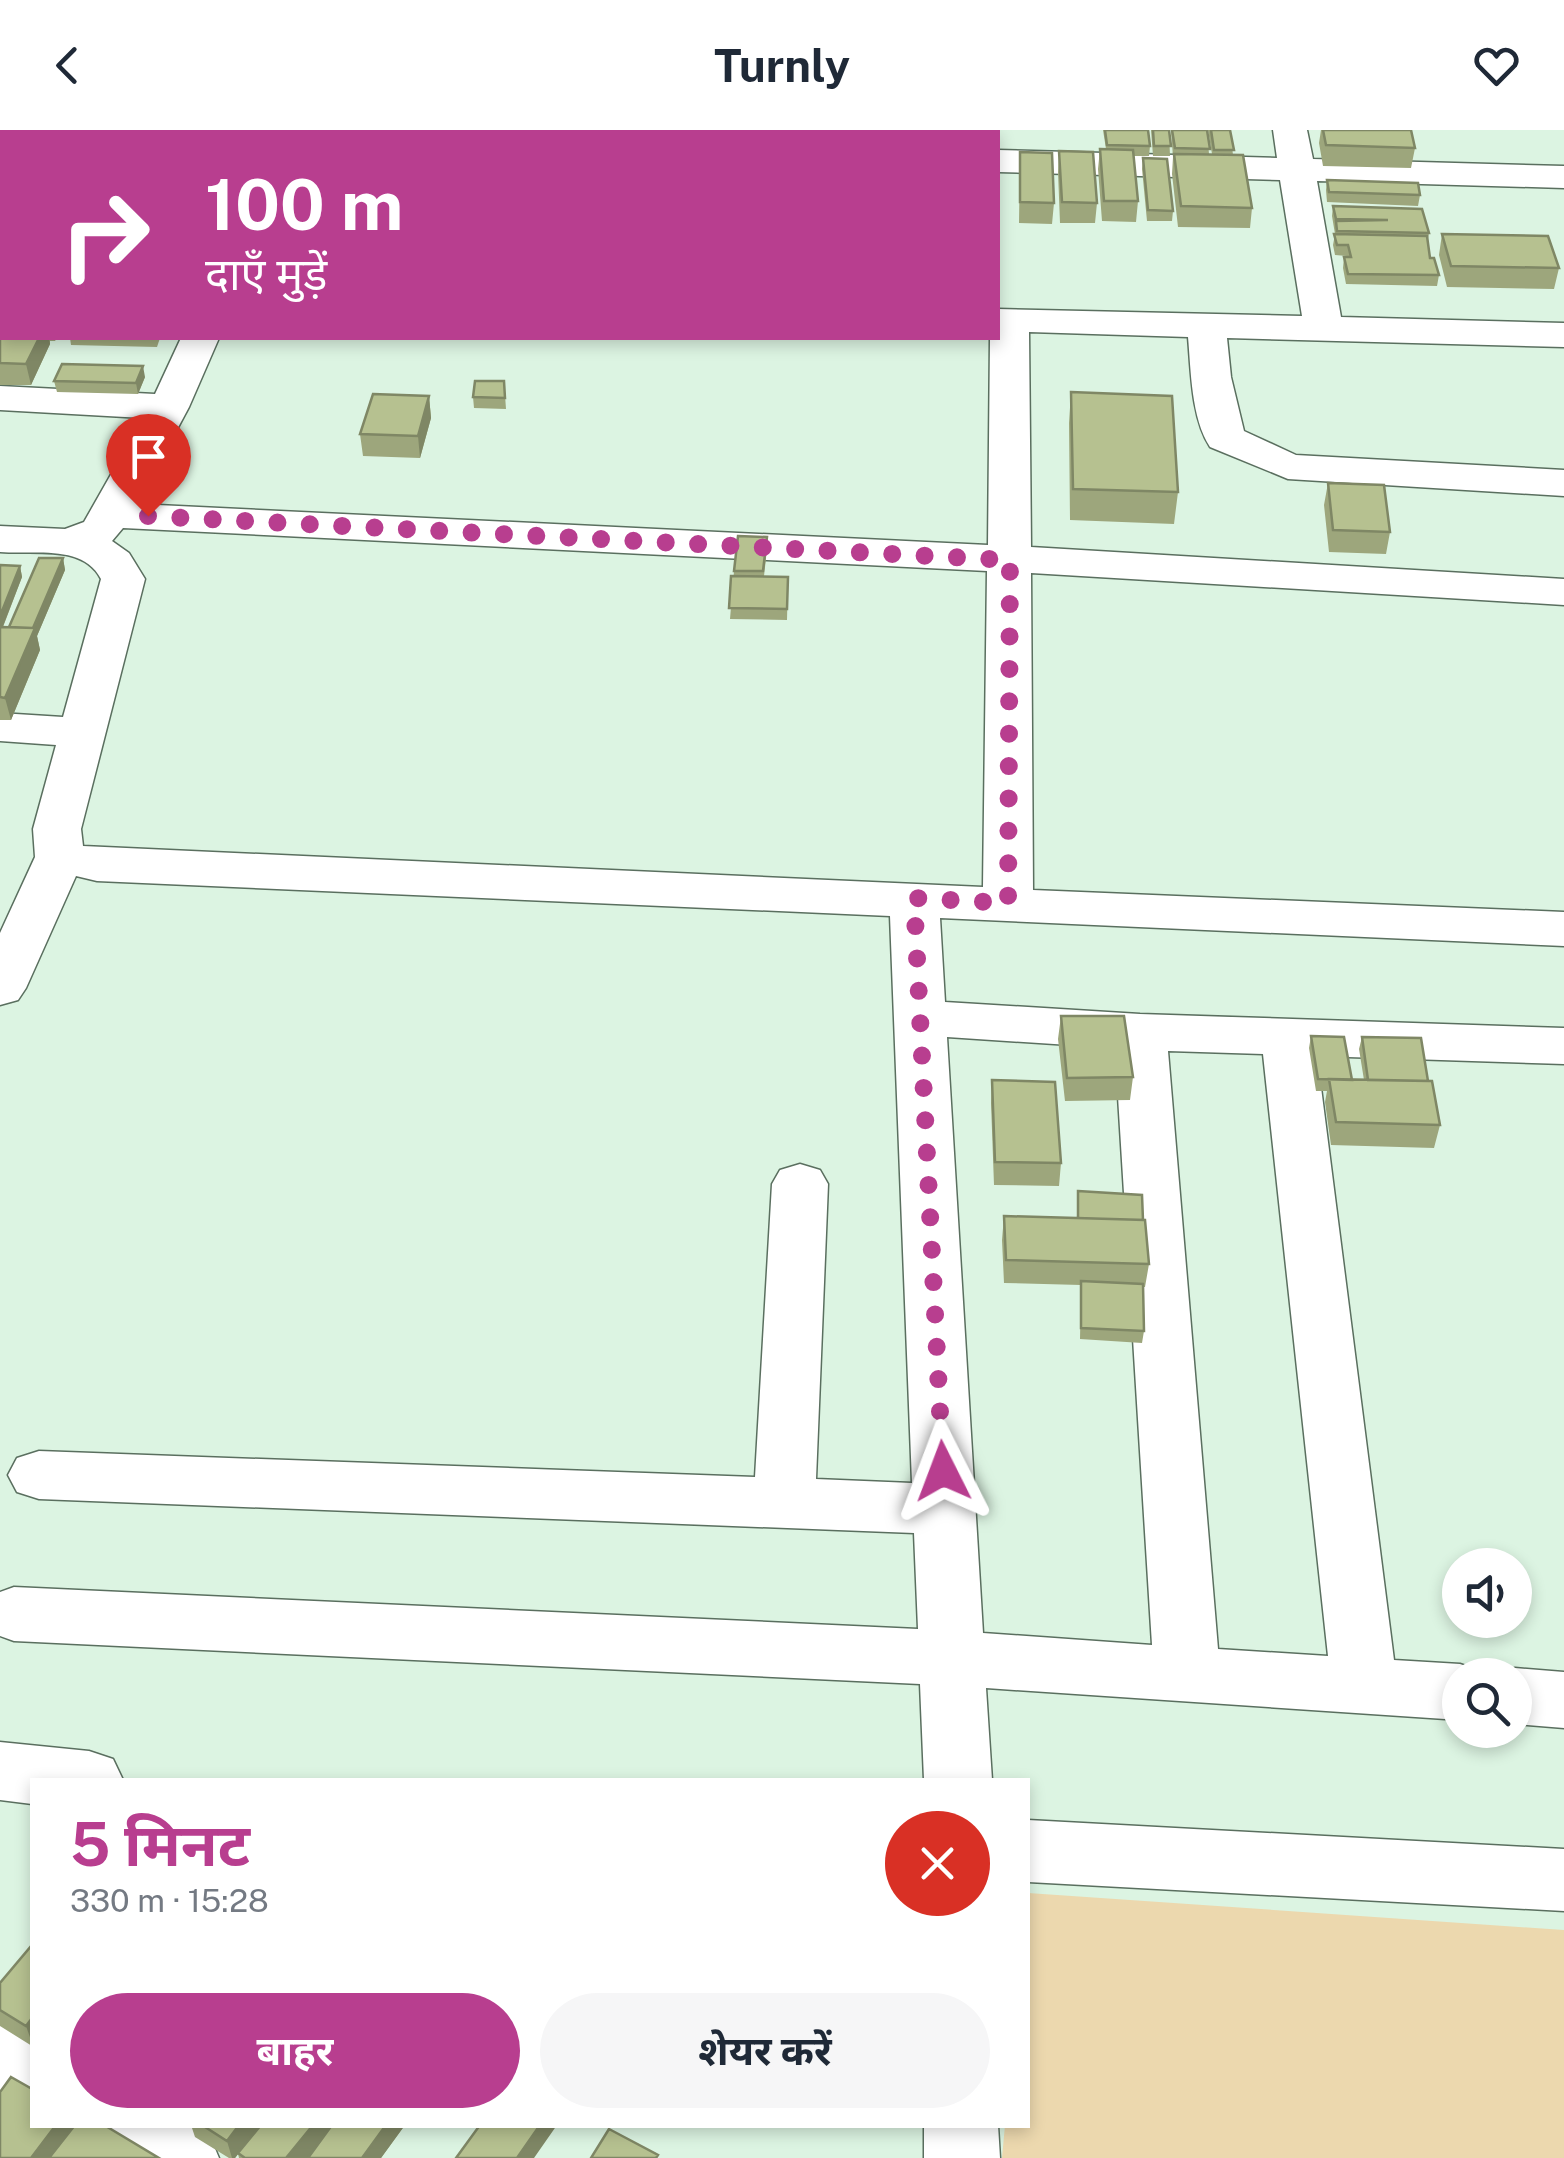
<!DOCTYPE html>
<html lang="hi">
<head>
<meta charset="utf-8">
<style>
	body { margin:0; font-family:"Public Sans","Noto Sans Devanagari",sans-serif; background:#f6f6f7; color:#1f2937; height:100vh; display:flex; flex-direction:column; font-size:38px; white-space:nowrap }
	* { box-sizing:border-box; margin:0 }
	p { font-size:32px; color:#747a83 }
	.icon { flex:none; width:55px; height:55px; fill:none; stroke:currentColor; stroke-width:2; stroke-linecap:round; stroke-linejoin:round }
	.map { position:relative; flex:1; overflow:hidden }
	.details { position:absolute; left:30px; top:1648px; width:1000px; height:350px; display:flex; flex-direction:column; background:#fff; border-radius:0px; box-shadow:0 5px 15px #0003 }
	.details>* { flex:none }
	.top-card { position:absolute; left:0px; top:0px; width:1000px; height:210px; box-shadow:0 5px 15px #0003; background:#b83e8f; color:#fff; overflow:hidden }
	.fabs { position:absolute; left:1442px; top:1418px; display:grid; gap:20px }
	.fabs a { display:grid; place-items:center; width:90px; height:90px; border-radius:50%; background:#fff; box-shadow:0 5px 15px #0003; font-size:50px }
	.pin { position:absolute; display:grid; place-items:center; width:85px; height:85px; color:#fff; margin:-102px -42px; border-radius:50% 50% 50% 0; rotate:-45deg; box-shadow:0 0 10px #0007 }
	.pin .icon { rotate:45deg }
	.me { position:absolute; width:110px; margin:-55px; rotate:357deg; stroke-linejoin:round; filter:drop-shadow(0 0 8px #0008) }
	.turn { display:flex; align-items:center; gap:35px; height:210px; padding:0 40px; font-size:45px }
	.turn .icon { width:130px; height:130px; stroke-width:2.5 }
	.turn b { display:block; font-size:70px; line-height:85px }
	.round { display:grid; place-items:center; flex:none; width:105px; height:105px; border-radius:52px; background:#f6f6f7 }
	.head { display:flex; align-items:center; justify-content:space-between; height:170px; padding:0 40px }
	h1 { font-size:60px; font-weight:700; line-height:75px; color:#b83e8f }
	.action { display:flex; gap:20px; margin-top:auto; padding:20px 40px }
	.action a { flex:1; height:115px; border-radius:60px; background:#b83e8f; color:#fff; font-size:40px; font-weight:700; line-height:115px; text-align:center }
	.action a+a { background:#f6f6f7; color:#1f2937 }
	header { display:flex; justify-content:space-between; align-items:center; height:130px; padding:0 40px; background:#fff; font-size:45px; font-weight:700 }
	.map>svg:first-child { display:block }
</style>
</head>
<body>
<header><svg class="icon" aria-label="back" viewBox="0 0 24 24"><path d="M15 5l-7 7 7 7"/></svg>Turnly<svg class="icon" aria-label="heart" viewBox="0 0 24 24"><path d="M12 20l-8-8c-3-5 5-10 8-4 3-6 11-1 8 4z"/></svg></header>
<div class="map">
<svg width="1564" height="2028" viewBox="0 0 1564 2028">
	<rect width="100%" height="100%" fill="#dcf4e2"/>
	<path fill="#ecd8ae" d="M1028,1763l536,37v228h-562l3,-33h23z"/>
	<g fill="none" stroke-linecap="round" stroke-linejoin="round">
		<g stroke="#5a6f5f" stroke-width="3">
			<path id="minor" d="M871,0h34v2h-34z
				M1273,0h34l6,29 251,7v22l-247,-7 24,136 223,6v24l-337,-9 4,39 13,54 52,24 268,15v26l-276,-17 -78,-32c-19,-29 -19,-77 -22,-110l-159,-5 2,215 533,32v26l-533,-32 2,317 531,22v34l-624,-28 5,84 195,12 424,14v36l-247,-8 77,604 66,4 23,8 2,3h-25v45l-474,-32 6,92h-68l-4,-96 -906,-43 -14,-5v-44l14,-5 904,42 -4,-96 -875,-34 -22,-7 -9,-17 9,-17 22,-7 716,26 17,-293 8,-14 20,-6 20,6 8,14 -12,295 96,4 -22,-567 -793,-35 -21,-5 -50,112 -8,12 -18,5v-72l35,-76 -2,-28 23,-84 -56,-4v-28l63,4 38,-138c-18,-35 -67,-24 -101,-27v-26l65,3 19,-7 59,-104 -143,-8v-24l155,8 26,-56h38l-30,69 -52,97 851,41 2,-207h8v-29l304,7 -22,-136 -282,-8v-22l279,8zM123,398l864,43 -4,316 -900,-41 -2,-17 64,-250 -16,-26 -17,-12zM947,907l168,11 37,597 -169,-12zM1168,921l95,3 65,602 -110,-7z
				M1515,1538l49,4v56l-49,-4v-49h-20z
				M0,1612l89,9 24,8 10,21h-91v24l-32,-4z
				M1028,1690l536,29v62l-536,-29z
				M0,1891l32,13v74l-32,-14z
				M86,1995h108l14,7 11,26h-109l-13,-8z
				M924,1995h74l2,33h-76z"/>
		</g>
		<use href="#minor" fill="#fff" fill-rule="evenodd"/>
	</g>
	<path fill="#9da67c" d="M0,0h146l1,2h-145v206h55l-2,3h-5v3l-19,41h-31z
		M191,0h54l-1,2z
		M292,0h90l-1,2h-89z
		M389,0h87l-1,2h-86z
		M1103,0h45l2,16 -1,10h-16l5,45 -2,21 -34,-1 -4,-52 2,-20h6z
		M1151,0h18l1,26h-17z
		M1171,0h36l2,24h3l-4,-24h22l3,25 19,53 -2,20 -72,-1 -6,-53 1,-17z
		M1321,0h90l4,18 -4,20 -88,-2 -4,-23z
		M1059,21l38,52 -2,20h-35l-2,-51z
		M1020,22l34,51 -2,21 -33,-1z
		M1143,28l30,53 -1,10h-25l-5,-52z
		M1327,50l93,15 -2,11 -91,-4 -1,-12z
		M1333,76l96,27 -1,6 2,19 9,17 -2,11 -91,-2 -3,-16 1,-11h3v-1l-12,-1 -2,-10 2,-11 -3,-18z
		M1442,104l117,34 -5,21 -107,-2 -8,-32z
		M70,208h90l-3,9 -86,-2z
		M145,247l-7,17 -81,-2 -3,-11z
		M504,251l2,28 -32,-1 -1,-11z
		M1071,262l107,100 -4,32 -104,-4 -1,-97z
		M429,266l2,22 -11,40 -57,-2 -3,-22z
		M1328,353l62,49 -4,22 -57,-2 -5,-47z
		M767,419l-3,27 24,1 -1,43 -57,-1 4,-48z
		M63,428l2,12 -28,66 3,14 -29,70h-11v-155l20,1 2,11 -19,50h6z
		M1061,886l72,61 -3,23 -65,1 -7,-62z
		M1311,906l41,44h12l-5,-31 3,-12 66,44 12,44 -6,23 -103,-3 -6,-43 2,-11h-11l-7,-43z
		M992,950l69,83 -2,23 -65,-1 -3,-82z
		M1078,1061l65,29 6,44 -4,23h-2l1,44 -2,12 -62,-4 1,-54 -77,-2 -2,-43 2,-24 73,2z
		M32,1815v101l-32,-20v-43z
		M191,1995h214l-24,33h-142l-1,-4 -3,4h-6l-34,-21z"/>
	<path fill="#7f8765" d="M39,208h10l1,6 -19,41 -5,-21z
		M143,236l2,11 -7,17 -2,-11z
		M429,266l2,22 -11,40 -2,-22z
		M63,428l2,12 -28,66 3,14 -29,70 -6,-22z
		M20,436l2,11 -22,57v-18z
		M32,1888v25l-6,-17z
		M56,1995h18l-19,33h-24z
		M239,1995h22l-26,33h-3l-5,-17z
		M313,1995h21l-26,33h-22z
		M386,1995h19l-24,33h-19z
		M540,1995h17l-23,33h-17z"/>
	<path fill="#b6c190" stroke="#7f8765" stroke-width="2.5" d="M0,0h66l-1,2h-63v8h-2z
		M72,0h73l-1,2h-73z
		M1105,0h43l2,16 -43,-1z
		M1153,0h16l2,16h-17z
		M1172,0h35l3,19 -35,-1z
		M1211,0h19l4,20h-20z
		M1323,0h88l4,18 -89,-3z
		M161,1l45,1h-46z
		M0,13h2v19h-2z
		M1100,19l33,1 5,51h-34z
		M1059,21l34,1 4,51 -35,-1z
		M1020,22l32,1 2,50 -34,-1z
		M1174,24l69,1 9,53 -71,-2z
		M1143,28l24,1 6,52 -25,-1z
		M0,38h2v18h-2z
		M1327,50l91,3 2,12 -91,-3z
		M0,59h2v14l-2,-1z
		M0,76h2v14h-2z
		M1333,76l89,3 7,24 -92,-2 -1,-10 52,-1 -52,-1z
		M0,104h2v36h-2z
		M1334,104l93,2 3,22h4l5,17 -91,-1 -4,-17h7l-3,-12h-11z
		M1442,104l106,2 11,32 -108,-2z
		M0,147h2v41h-2z
		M0,192h2v16h37l-13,26 -26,-1z
		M62,234l81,2 -7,17 -82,-2z
		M475,251h29l1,17 -32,-1z
		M1071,262l101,4 6,96 -105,-3z
		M373,264l56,2 -11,40 -58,-2z
		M1328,353l56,2 6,47 -57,-2z
		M738,406l29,1 -4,34h-29z
		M39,428h24l-30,70 -24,-1z
		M0,435l20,1 -20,50z
		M731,446l57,1 -1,32 -58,-1z
		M0,497l35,1 -30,70 -5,-1z
		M1061,886h63l9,61 -66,1z
		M1311,906l33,1 8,43 -34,-1z
		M1362,907l59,1 7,43 -60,-1z
		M1329,949l103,2 8,44 -104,-3z
		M992,950l63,2 6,81 -66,-1z
		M1078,1061l64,4 1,25 -65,-2z
		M1004,1086l141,4 4,44 -143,-4z
		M1081,1151l62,3 1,47 -63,-3z
		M32,1815v73l-6,8 -26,-16v-27z
		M11,1947l21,12v36h24l-25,33h-31v-66z
		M75,1995h29l55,33h-110z
		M202,1995h37l-12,16z
		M261,1995h52l-27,33h-41l-7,-5z
		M332,1995h54l-24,33h-54z
		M480,1995h60l-23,33h-61z
		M609,1999l49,26 -2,3h-65z"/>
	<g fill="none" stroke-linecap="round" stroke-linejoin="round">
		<path stroke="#b83e8f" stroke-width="18" stroke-dasharray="0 32.4" d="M148,386l862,44 -2,343 -94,-5 29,573"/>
	</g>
</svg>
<div class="fabs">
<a><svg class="icon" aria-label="sound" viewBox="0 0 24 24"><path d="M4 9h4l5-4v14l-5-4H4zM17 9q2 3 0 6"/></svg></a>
<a><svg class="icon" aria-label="search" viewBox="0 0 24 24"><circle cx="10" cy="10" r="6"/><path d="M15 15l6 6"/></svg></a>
</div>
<div class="pin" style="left:148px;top:386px;background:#d93025"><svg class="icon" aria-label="arrive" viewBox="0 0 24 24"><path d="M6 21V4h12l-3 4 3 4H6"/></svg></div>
<svg class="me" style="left:943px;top:1341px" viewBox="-20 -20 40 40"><path d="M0-17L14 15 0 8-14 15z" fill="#b83e8f" stroke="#fff" stroke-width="4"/></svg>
<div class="top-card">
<div class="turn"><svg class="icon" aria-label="right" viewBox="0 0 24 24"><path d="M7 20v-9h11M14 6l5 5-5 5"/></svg><div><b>100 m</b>दाएँ मुड़ें</div></div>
</div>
<section class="details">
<div class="head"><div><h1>5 मिनट</h1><p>330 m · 15:28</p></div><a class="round" style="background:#d93025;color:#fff"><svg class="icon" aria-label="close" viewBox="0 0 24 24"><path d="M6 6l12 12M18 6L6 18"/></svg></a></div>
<div class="action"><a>बाहर</a><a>शेयर करें</a></div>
</section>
</div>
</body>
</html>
